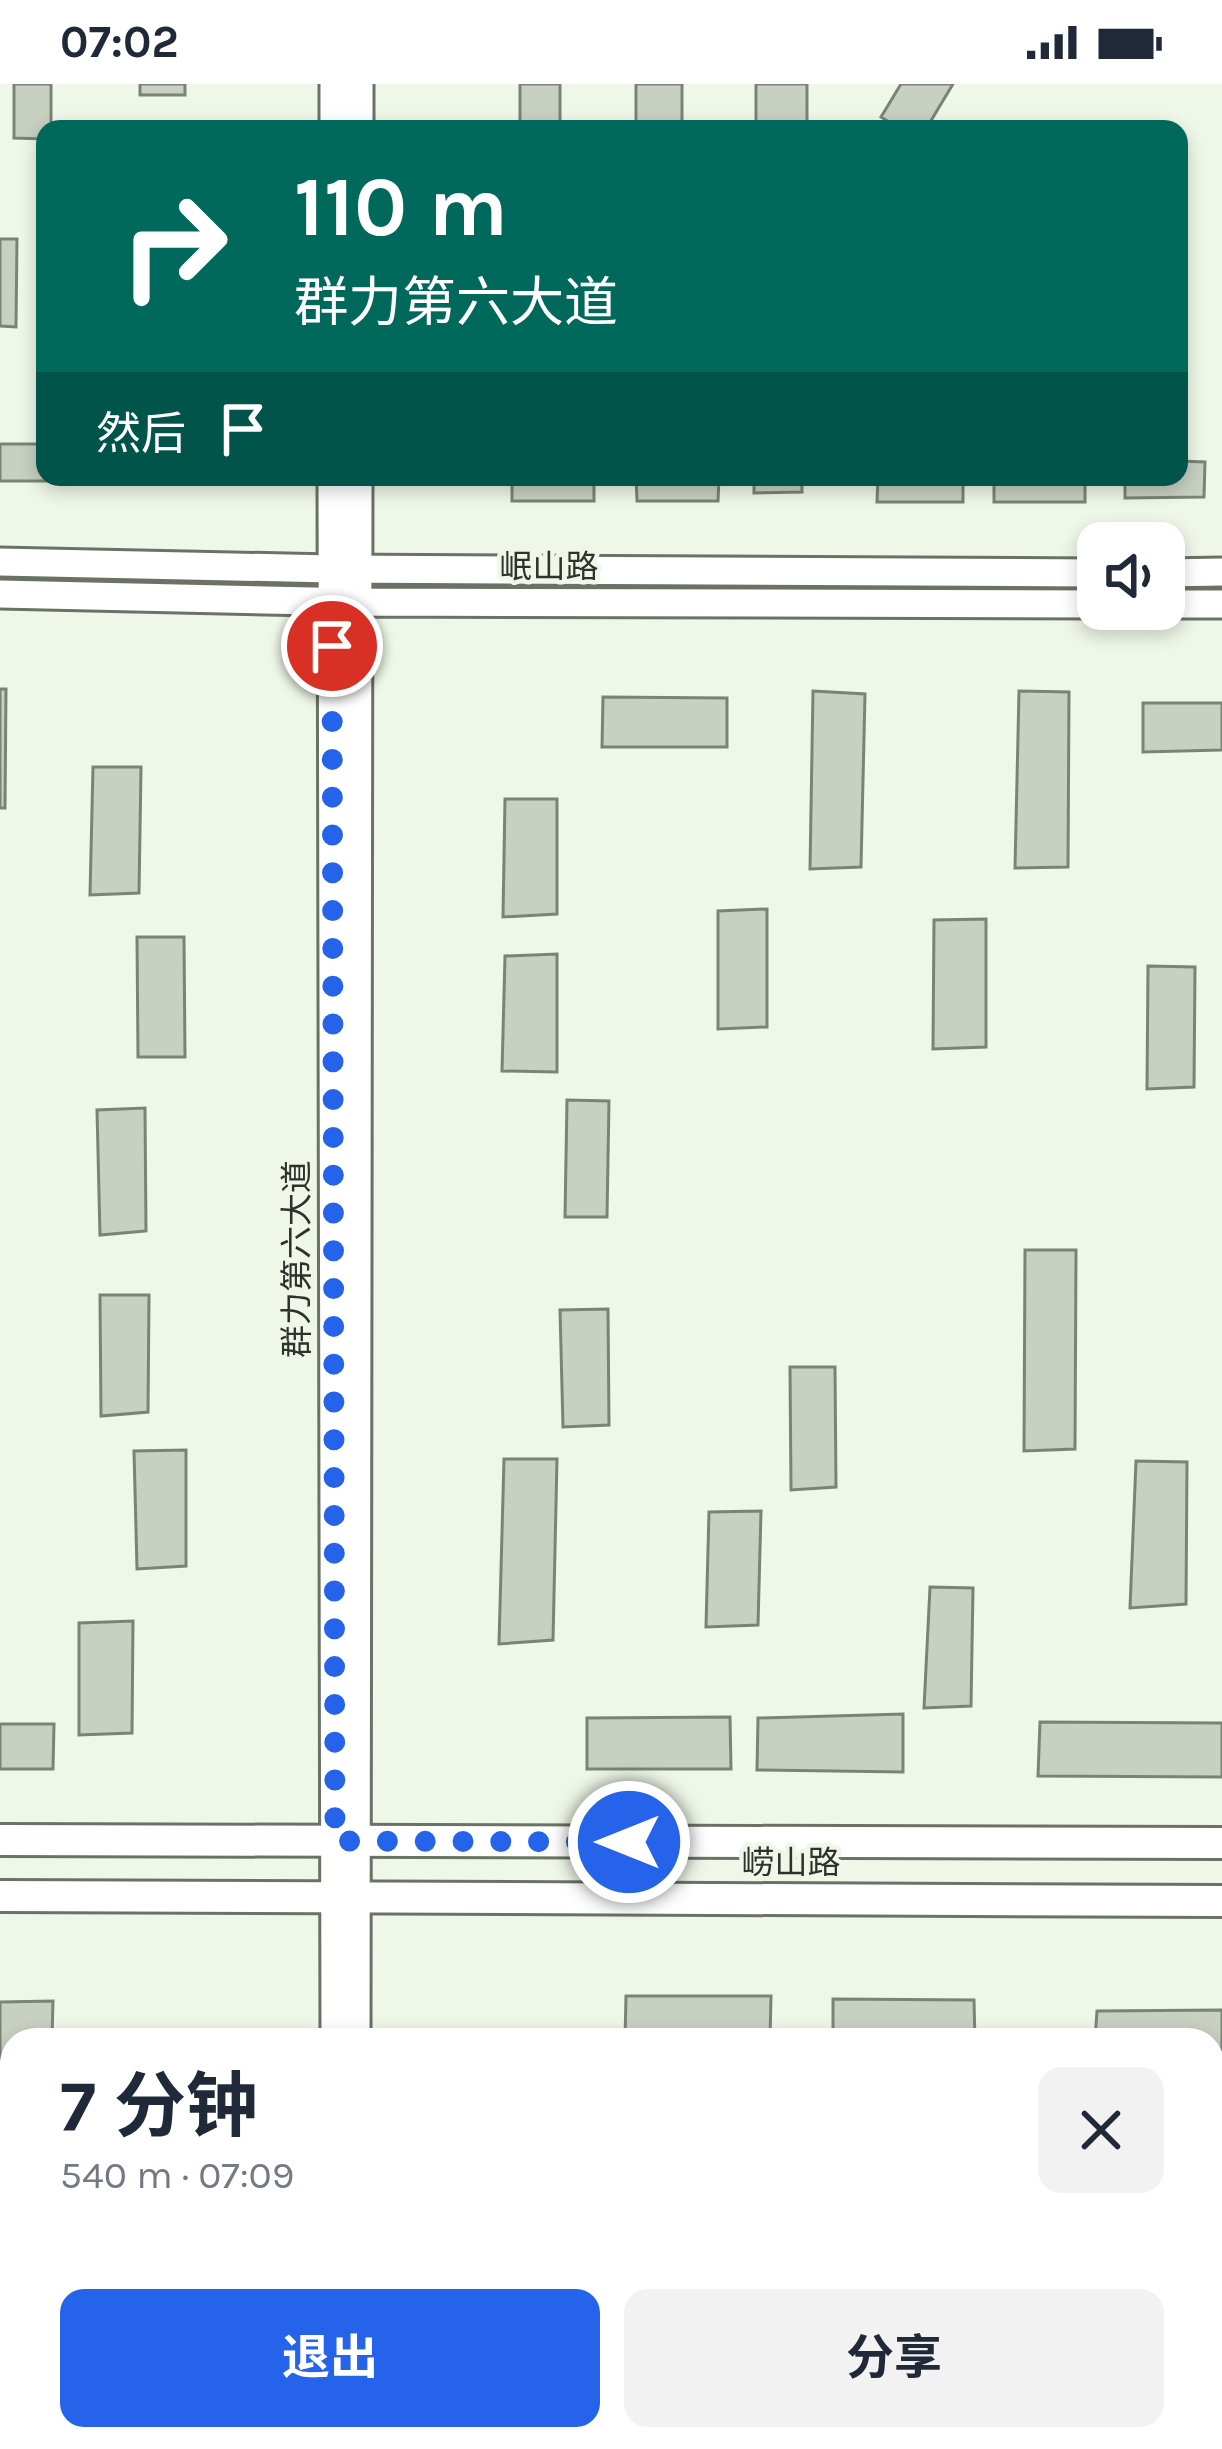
<!DOCTYPE html>
<html lang="zh">
<head>
<meta charset="utf-8">
<style>
	body { margin:0; font-family:Karla,"Noto Sans SC",sans-serif; background:#f2f2f3; color:#1f2937; height:100vh; display:flex; flex-direction:column; font-size:45px; white-space:nowrap }
	* { box-sizing:border-box; margin:0 }
	p { font-size:39px; color:#747a83 }
	.icon { flex:none; width:66px; height:66px; fill:none; stroke:currentColor; stroke-width:2; stroke-linecap:round; stroke-linejoin:round }
	.map { position:relative; flex:1; overflow:hidden }
	.side { position:absolute; left:0px; top:1944px; width:1224px; height:423px; display:flex; flex-direction:column; background:#fff; border-radius:36px 36px 0 0; box-shadow:0 6px 18px #0003 }
	.side>* { flex:none }
	.top-card { position:absolute; left:36px; top:36px; width:1152px; height:366px; border-radius:24px; box-shadow:0 6px 18px #0003; background:#00695c; color:#fff; overflow:hidden }
	.buttons { position:absolute; left:1077px; top:438px; display:grid; gap:24px }
	.buttons a { display:grid; place-items:center; width:108px; height:108px; border-radius:24px; background:#fff; box-shadow:0 6px 18px #0003; font-size:60px }
	.pin { position:absolute; display:grid; place-items:center; width:102px; height:102px; color:#fff; margin:-51px; border:6px solid #fff; border-radius:50%; box-shadow:0 3px 12px #0007 }
	.me { position:absolute; width:132px; margin:-66px; rotate:270deg; stroke-linejoin:round; filter:drop-shadow(0 0 9px #0008) }
	.turn { display:flex; align-items:center; gap:42px; height:252px; padding:0 60px; font-size:54px }
	.turn .icon { width:156px; height:156px; stroke-width:2.5 }
	.turn b { display:block; font-size:84px; line-height:102px }
	.then { display:flex; align-items:center; height:114px; padding:0 60px; background:#0003; gap:24px; font-size:45px }
	.round { display:grid; place-items:center; flex:none; width:126px; height:126px; border-radius:24px; background:#f2f2f3 }
	.head { display:flex; align-items:center; justify-content:space-between; height:204px; padding:0 60px }
	h1 { font-size:72px; font-weight:700; line-height:90px }
	.primary-button { display:flex; gap:24px; margin-top:auto; padding:24px 60px }
	.primary-button a { flex:1; height:138px; border-radius:24px; background:#2563eb; color:#fff; font-size:48px; font-weight:700; line-height:138px; text-align:center }
	.primary-button a+a { background:#f2f2f3; color:#1f2937 }
	.status { display:flex; justify-content:space-between; align-items:center; height:84px; padding:0 60px; background:#fff; direction:ltr }
	.status svg { height:33px; fill:currentColor }
	.map>svg:first-child { display:block }
</style>
</head>
<body>
<div class="status"><b>07:02</b><svg viewBox="0 0 49 12"><path d="M0 12V9h3v3zM5 12V6h3v6zM10 12V3h3v9zM15 12V0h3v12zM26 1h20v11H26zM47 4h2v5h-2z"/></svg></div>
<div class="map">
<svg width="1222" height="2365" viewBox="0 0 1222 2365">
	<rect width="100%" height="100%" fill="#eef7e8"/>
	<path fill="#c8d0c2" stroke="#7b8376" stroke-width="3" d="M14,0h37v45h-6v10l-31,-1z
		M140,0h45v11h-45z
		M520,0h40v45h-40z
		M636,0h46v45h-46z
		M756,0h51v45h-51z
		M901,0h52l-27,45h-25l-20,-12z
		M0,155h17l-1,88 -16,-1z
		M0,360h45v33h26v4h-71z
		M1179,377l26,1 -1,35 -79,1v-21h54z
		M512,393h82v24h-82z
		M636,393h83l-1,24h-81z
		M754,393h48v15l-48,1z
		M878,393h85v25h-86z
		M994,393h91v25h-91z
		M0,605h6l-1,119h-5z
		M813,607l52,3 -4,173 -51,2z
		M1019,607l50,1 -1,175 -53,1z
		M603,613l124,1v49h-125z
		M1143,619h79v47l-79,2z
		M93,683h48l-2,126 -49,2z
		M505,715h52v115l-54,3z
		M767,825v118l-49,2v-118z
		M986,835v128l-53,2 1,-129z
		M137,853h47l1,120h-47z
		M557,870v118l-55,-1 3,-115z
		M1148,882l47,1 -1,120 -47,2z
		M567,1016l42,1 -2,116h-42z
		M145,1024l1,123 -46,4 -3,-125z
		M1025,1166h51l-1,199 -51,2z
		M100,1211h49l-1,117 -47,4z
		M608,1225l1,116 -46,2 -3,-117z
		M790,1283h45l1,120 -45,3z
		M186,1366v116l-49,3 -3,-118z
		M504,1375h53l-4,181 -54,4z
		M1136,1377l51,1 -1,142 -56,4z
		M761,1427l-3,114 -52,2 3,-115z
		M930,1503l43,1 -2,118 -47,2z
		M133,1537l-1,112 -53,2v-112z
		M903,1630v58l-146,-2 1,-52z
		M730,1633l1,52h-144v-51z
		M1040,1638l182,1v54l-184,-1z
		M0,1640h54l-1,45h-53z
		M626,1912h145l-1,44h-145z
		M833,1915l141,1 1,40h-142z
		M53,1917l-1,39h-40v18h-12v-56z
		M1222,1926v50h-10v-20h-117l2,-29z
		M77,1949h52v7h-52z
		M92,2355h56l1,10h-57z
		M554,2355h53v10h-53z"/>
	<g fill="none" stroke-linecap="round" stroke-linejoin="round">
		<g stroke="#6a7265" stroke-width="33">
			<path id="secondary" d="M334,45v-45
				M359,45v-45
				M332,393l3,1563
				M0,478l332,7 766,4
				M1164,489l58,-1
				M0,510l359,8 739,2
				M1164,520h58
				M356,1956l2,-1563
				M332,2365v-10
				M354,2365v-10"/>
		</g>
		<g stroke="#6a7265" stroke-width="36">
			<path id="primary" d="M0,1756l1222,3
				M0,1812l1222,5"/>
		</g>
		<use href="#secondary" stroke="#fff" stroke-width="27"/>
		<use href="#primary" stroke="#fff" stroke-width="30"/>
	</g>
	<g fill="none" stroke-linecap="round" stroke-linejoin="round">
		<path stroke="#2563eb" stroke-width="21" stroke-dasharray="0 37.8" d="M332,562l3,1195 294,1"/>
	</g>
	<g text-anchor="middle" dominant-baseline="central" stroke-width="9" stroke-linejoin="round" paint-order="stroke">
		<g font-size="33" fill="#2f322c" stroke="#eef7e8">
			<text x="549" y="483">岷山路</text>
			<text transform="translate(297 1175) rotate(-90)">群力第六大道</text>
			<text x="791" y="1779">崂山路</text>
		</g>
	</g>
</svg>
<div class="buttons">
<a><svg class="icon" aria-label="sound" viewBox="0 0 24 24"><path d="M4 9h4l5-4v14l-5-4H4zM17 9q2 3 0 6"/></svg></a>
</div>
<div class="pin" style="left:332px;top:562px;background:#d93025"><svg class="icon" aria-label="arrive" viewBox="0 0 24 24"><path d="M6 21V4h12l-3 4 3 4H6"/></svg></div>
<svg class="me" style="left:629px;top:1758px" viewBox="-20 -20 40 40"><circle r="17" fill="#2563eb" stroke="#fff" stroke-width="3"/><path d="M0-11L8 9 0 5-8 9z" fill="#fff"/></svg>
<div class="top-card">
<div class="turn"><svg class="icon" aria-label="right" viewBox="0 0 24 24"><path d="M7 20v-9h11M14 6l5 5-5 5"/></svg><div><b>110 m</b>群力第六大道</div></div>
<div class="then">然后<svg class="icon" aria-label="arrive" viewBox="0 0 24 24"><path d="M6 21V4h12l-3 4 3 4H6"/></svg></div>
</div>
<section class="side">
<div class="head"><div><h1>7 分钟</h1><p>540 m · 07:09</p></div><a class="round"><svg class="icon" aria-label="close" viewBox="0 0 24 24"><path d="M6 6l12 12M18 6L6 18"/></svg></a></div>
<div class="primary-button"><a>退出</a><a>分享</a></div>
</section>
</div>
</body>
</html>
